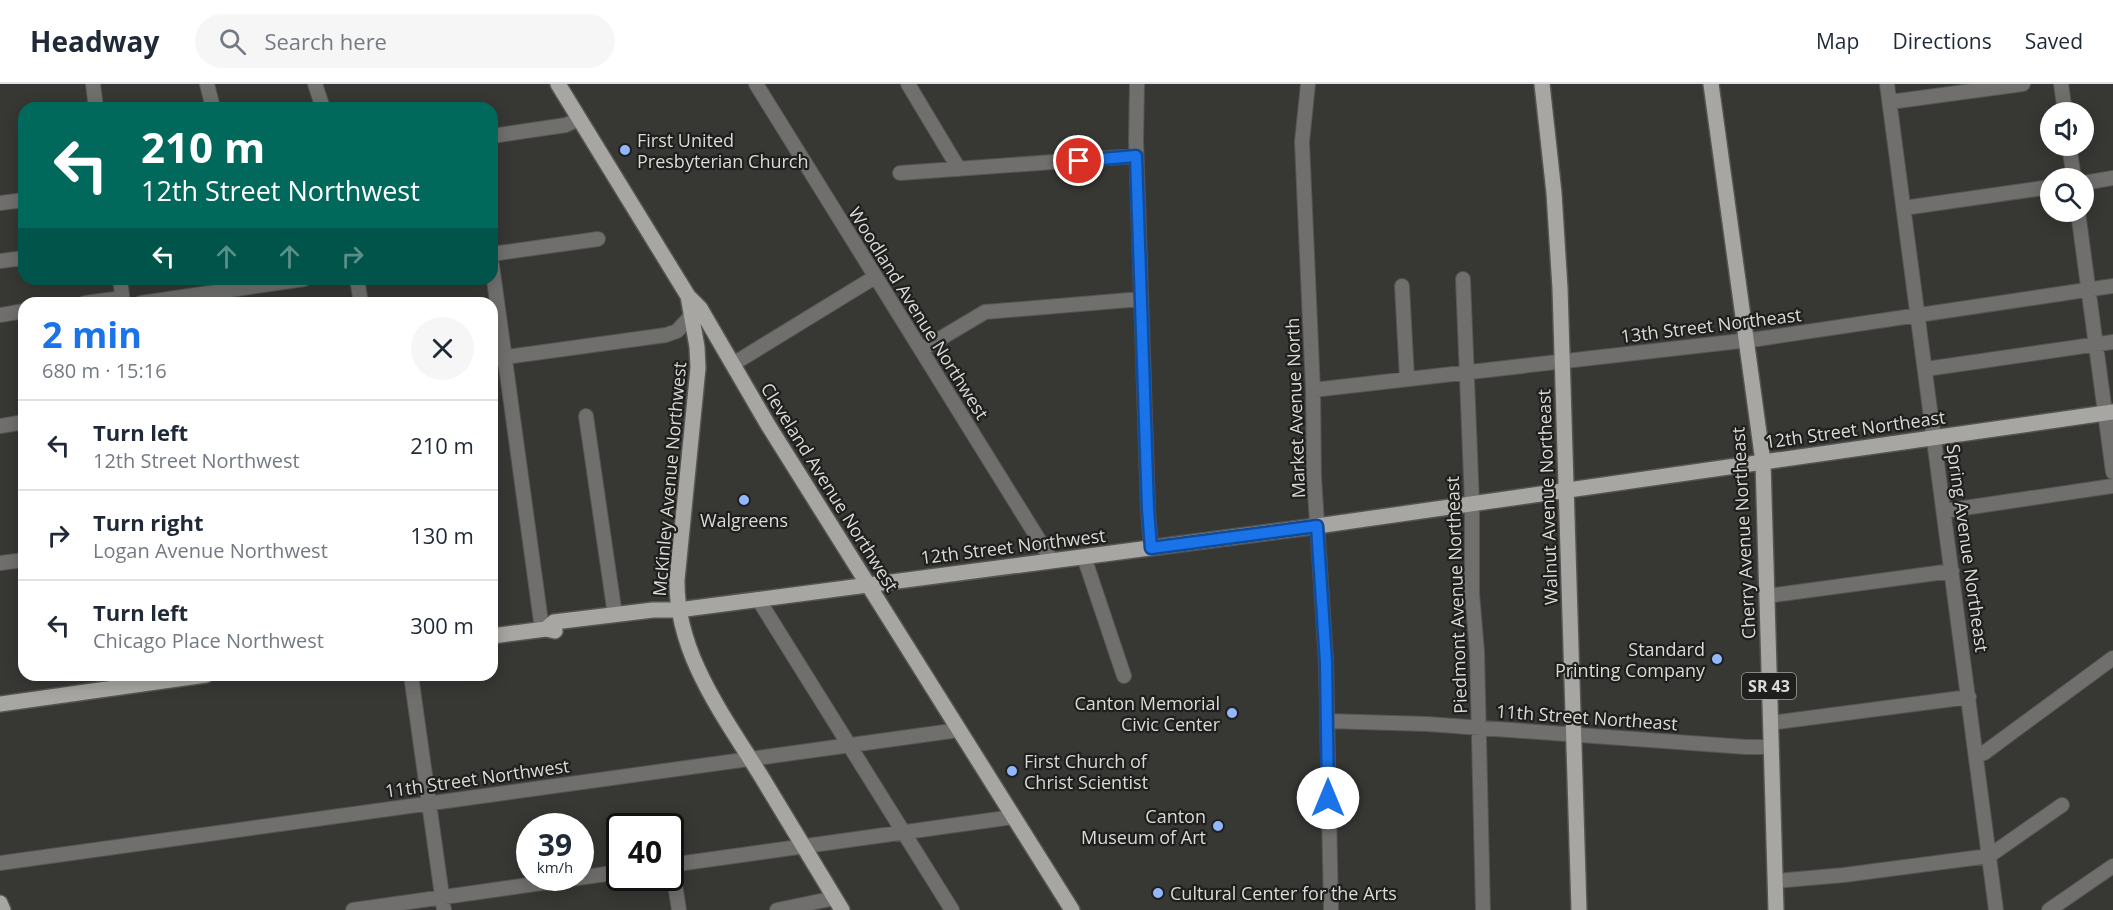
<!DOCTYPE html>
<html lang="en">
<head>
<meta charset="utf-8">
<style>
	body { margin:0; font-family:"Open Sans",sans-serif; background:#f6f6f7; color:#1f2937; height:100vh; display:flex; flex-direction:column; font-size:22px; white-space:nowrap }
	* { box-sizing:border-box; margin:0 }
	p { font-size:20px; color:#747a83 }
	.icon { flex:none; width:33px; height:33px; fill:none; stroke:currentColor; stroke-width:2; stroke-linecap:round; stroke-linejoin:round }
	.map { position:relative; flex:1; overflow:hidden }
	.details { position:absolute; left:18px; top:213px; width:480px; height:384px; display:flex; flex-direction:column; background:#fff; border-radius:18px; box-shadow:0 3px 15px #0003 }
	.details>* { flex:none }
	.banner { position:absolute; left:18px; top:18px; width:480px; height:183px; border-radius:18px; box-shadow:0 3px 15px #0003; background:#00695c; color:#fff; overflow:hidden }
	.buttons { position:absolute; left:2040px; top:18px; display:grid; gap:12px }
	.buttons a { display:grid; place-items:center; width:54px; height:54px; border-radius:50%; background:#fff; box-shadow:0 3px 15px #0003; font-size:30px }
	.speed { position:absolute; left:516px; top:729px; display:flex; gap:12px; font-size:30px; font-weight:700; text-align:center }
	.speed>* { display:grid; place-content:center; width:78px; height:78px; border-radius:50%; background:#fff; box-shadow:0 3px 15px #0003; line-height:1 }
	.speed small { font-size:15px; font-weight:400 }
	.speed .limit { border:3px solid #111; border-radius:9px; background:#fff; color:#111 }
	.pin { position:absolute; display:grid; place-items:center; width:51px; height:51px; color:#fff; margin:-26px; border:3px solid #fff; border-radius:50%; box-shadow:0 2px 6px #0007 }
	.me { position:absolute; width:66px; margin:-33px; rotate:0deg; stroke-linejoin:round; filter:drop-shadow(0 0 4px #0008) }
	.turn { display:flex; align-items:center; gap:21px; height:126px; padding:0 24px; font-size:27px }
	.turn .icon { width:78px; height:78px; stroke-width:2.5 }
	.turn b { display:block; font-size:42px; line-height:51px }
	.lanes { display:flex; align-items:center; height:57px; padding:0 24px; background:#0003; justify-content:center; gap:30px; direction:ltr }
	.lanes .off { opacity:.35 }
	.round { display:grid; place-items:center; flex:none; width:63px; height:63px; border-radius:32px; background:#f6f6f7 }
	.overview { display:flex; align-items:center; justify-content:space-between; height:102px; padding:0 24px }
	h1 { font-size:36px; font-weight:700; line-height:45px; color:#1a73e8 }
	ul { padding:0; list-style:none }
	li { display:flex; align-items:center; gap:18px; height:90px; padding:0 24px; border-top:2px solid #e0e1e3 }
	li div { flex:1 }
	li b { display:block; font-size:22px }
	li em { font-style:normal }
	header { display:flex; align-items:center; gap:36px; box-sizing:border-box; height:84px; padding:0 30px; background:#fff; border-bottom:2px solid #e0e1e3 }
	header strong { font-size:28px }
	nav { display:flex; gap:33px; margin-inline-start:auto; font-size:21px }
	.search { width:420px; height:54px; background:#f6f6f7; display:flex; align-items:center; gap:15px; box-sizing:border-box; padding:0 21px; border-radius:33px; color:#747a83; font-size:22px }
	.map>svg:first-child { display:block }
</style>
</head>
<body>
<header>
<strong>Headway</strong>
<div class="search"><svg class="icon" aria-label="search" viewBox="0 0 24 24"><circle cx="10" cy="10" r="6"/><path d="M15 15l6 6"/></svg>Search here</div>
<nav><a>Map</a><a>Directions</a><a>Saved</a></nav>
</header>
<div class="map">
<svg width="2113" height="826" viewBox="0 0 2113 826">
	<rect width="100%" height="100%" fill="#373834"/>
	<g fill="none" stroke-linecap="round" stroke-linejoin="round">
		<g stroke="#545552" stroke-width="16">
			<path id="minor" d="M93,0l3,24
				M207,0l6,24
				M315,0l8,24
				M756,0l296,477
				M908,0l51,85
				M1137,0l-1,57 12,368 3,39
				M1308,0l-6,58 11,248 1,87 12,184 5,249
				M1887,0l109,826
				M2061,0l4,28
				M1890,18l133,-18
				M492,52l74,-11 13,-6
				M2069,62l5,32
				M900,89l236,-17
				M2084,99l29,-5
				M0,119l24,-3
				M1904,124l146,-21
				M2078,128l35,260
				M492,170l106,-15
				M0,177l24,-3
				M492,181l50,364
				M120,195l3,24
				M357,195l4,24
				M1463,195l9,224v90l5,59 6,258
				M1402,202l5,92
				M85,219l37,-5
				M141,219l163,-24
				M0,231l24,-4
				M921,266l64,-38 156,-13
				M492,275l174,-24 11,-4 14,-15
				M733,280l142,-87
				M1926,285l187,-27
				M1313,306l445,-51 355,-53
				M586,332l29,199
				M0,342l24,-4
				M1944,427l169,-25
				M1084,473l40,119
				M0,479l24,-3
				M1767,512l185,-25
				M758,515l194,311
				M411,591l33,235
				M1327,637l100,3 319,23h25
				M1770,639l199,-26
				M1977,672l7,-3 129,-95
				M0,779l959,-133
				M670,781l343,-48
				M672,781l7,45
				M1775,797l69,-6 145,-19 73,-51
				M353,826l267,-38
				M777,826l58,-12
				M2049,826l64,-44"/>
		</g>
		<g stroke="#545552" stroke-width="18">
			<path id="major" d="M558,0l130,212 12,12 68,117 304,485
				M1542,0l12,109 6,95 19,622
				M1711,0l52,378 13,448
				M688,212l9,51 1,21 -21,212c-1,74 47,136 84,196 27,45 54,90 81,134
				M546,545l8,-7 99,-12h25l639,-84 796,-114
				M492,552l54,-7 9,2
				M0,620l206,-29
				M0,819l3,7"/>
		</g>
		<use href="#minor" stroke="#706f6d" stroke-width="14"/>
		<use href="#major" stroke="#a7a6a2" stroke-width="15"/>
	</g>
	<g fill="none" stroke-linecap="round" stroke-linejoin="round">
		<g stroke="#114b97" stroke-width="15">
			<path id="route" d="M1079,77l57,-5 12,353 3,39 166,-22 9,136 2,136"/>
		</g>
		<use href="#route" stroke="#1a73e8" stroke-width="10"/>
	</g>
	<g fill="#92b7fd" stroke="#1f1f1d" stroke-width="2">
		<circle cx="625" cy="66" r="6"/>
		<circle cx="744" cy="416" r="6"/>
		<circle cx="1717" cy="575" r="6"/>
		<circle cx="1232" cy="629" r="6"/>
		<circle cx="1012" cy="687" r="6"/>
		<circle cx="1218" cy="742" r="6"/>
		<circle cx="1158" cy="809" r="6"/>
	</g>
	<g text-anchor="middle" dominant-baseline="central" stroke-width="4.5" stroke-linejoin="round" paint-order="stroke">
		<rect fill="#1f1f1d" stroke="#a2a3a0" stroke-width="1.5" x="1742" y="589" width="54" height="26" rx="4.5"/>
		<g font-size="16" font-weight="bold" fill="#dadbd8">
			<text x="1769" y="602">SR 43</text>
		</g>
		<g font-size="18" fill="#dadbd8" stroke="#1f1f1d" text-anchor="start">
			<text x="637" y="56">First United<tspan x="637" dy="21">Presbyterian Church</tspan></text>
			<text x="744" y="436" text-anchor="middle">Walgreens</text>
			<text x="1705" y="565" text-anchor="end">Standard<tspan x="1705" dy="21">Printing Company</tspan></text>
			<text x="1220" y="619" text-anchor="end">Canton Memorial<tspan x="1220" dy="21">Civic Center</tspan></text>
			<text x="1024" y="677">First Church of<tspan x="1024" dy="21">Christ Scientist</tspan></text>
			<text x="1206" y="732" text-anchor="end">Canton<tspan x="1206" dy="21">Museum of Art</tspan></text>
			<text x="1170" y="809">Cultural Center for the Arts</text>
		</g>
		<g font-size="18" fill="#dadbd8" stroke="#1f1f1d">
			<text transform="translate(919 229) rotate(58)">Woodland Avenue Northwest</text>
			<text transform="translate(1711 241) rotate(-7)">13th Street Northeast</text>
			<text transform="translate(1295 324) rotate(-92)">Market Avenue North</text>
			<text transform="translate(1855 345) rotate(-8)">12th Street Northeast</text>
			<text transform="translate(669 395) rotate(-85)">McKinley Avenue Northwest</text>
			<text transform="translate(830 403) rotate(58)">Cleveland Avenue Northwest</text>
			<text transform="translate(1547 413) rotate(-92)">Walnut Avenue Northeast</text>
			<text transform="translate(1743 449) rotate(-93)">Cherry Avenue Northeast</text>
			<text transform="translate(1013 462) rotate(-7)">12th Street Northwest</text>
			<text transform="translate(1968 464) rotate(82)">Spring Avenue Northeast</text>
			<text transform="translate(1456 511) rotate(-92)">Piedmont Avenue Northeast</text>
			<text transform="translate(1587 633) rotate(4)">11th Street Northeast</text>
			<text transform="translate(477 694) rotate(-8)">11th Street Northwest</text>
		</g>
	</g>
</svg>
<div class="buttons">
<a><svg class="icon" aria-label="sound" viewBox="0 0 24 24"><path d="M4 9h4l5-4v14l-5-4H4zM17 9q2 3 0 6"/></svg></a>
<a><svg class="icon" aria-label="search" viewBox="0 0 24 24"><circle cx="10" cy="10" r="6"/><path d="M15 15l6 6"/></svg></a>
</div>
<div class="speed"><div>39<small>km/h</small></div><div class="limit">40</div></div>
<div class="pin" style="left:1079px;top:77px;background:#d93025"><svg class="icon" aria-label="arrive" viewBox="0 0 24 24"><path d="M6 21V4h12l-3 4 3 4H6"/></svg></div>
<svg class="me" style="left:1328px;top:714px" viewBox="-20 -20 40 40"><circle r="19" fill="#fff"/><path d="M0-13L10 11 0 6-10 11z" fill="#1a73e8"/></svg>
<div class="banner">
<div class="turn"><svg class="icon" aria-label="left" viewBox="0 0 24 24"><path d="M17 20v-9H6M10 6l-5 5 5 5"/></svg><div><b>210 m</b>12th Street Northwest</div></div>
<div class="lanes"><svg class="icon" aria-label="left" viewBox="0 0 24 24"><path d="M17 20v-9H6M10 6l-5 5 5 5"/></svg><svg class="icon off" aria-label="ahead" viewBox="0 0 24 24"><path d="M12 20V5M6 11l6-6 6 6"/></svg><svg class="icon off" aria-label="ahead" viewBox="0 0 24 24"><path d="M12 20V5M6 11l6-6 6 6"/></svg><svg class="icon off" aria-label="right" viewBox="0 0 24 24"><path d="M7 20v-9h11M14 6l5 5-5 5"/></svg></div>
</div>
<section class="details">
<div class="overview"><div><h1>2 min</h1><p>680 m · 15:16</p></div><a class="round"><svg class="icon" aria-label="close" viewBox="0 0 24 24"><path d="M6 6l12 12M18 6L6 18"/></svg></a></div>
<ul>
<li><svg class="icon" aria-label="left" viewBox="0 0 24 24"><path d="M17 20v-9H6M10 6l-5 5 5 5"/></svg><div><b>Turn left</b><p>12th Street Northwest</p></div><em>210 m</em></li>
<li><svg class="icon" aria-label="right" viewBox="0 0 24 24"><path d="M7 20v-9h11M14 6l5 5-5 5"/></svg><div><b>Turn right</b><p>Logan Avenue Northwest</p></div><em>130 m</em></li>
<li><svg class="icon" aria-label="left" viewBox="0 0 24 24"><path d="M17 20v-9H6M10 6l-5 5 5 5"/></svg><div><b>Turn left</b><p>Chicago Place Northwest</p></div><em>300 m</em></li>
</ul>
</section>
</div>
</body>
</html>
